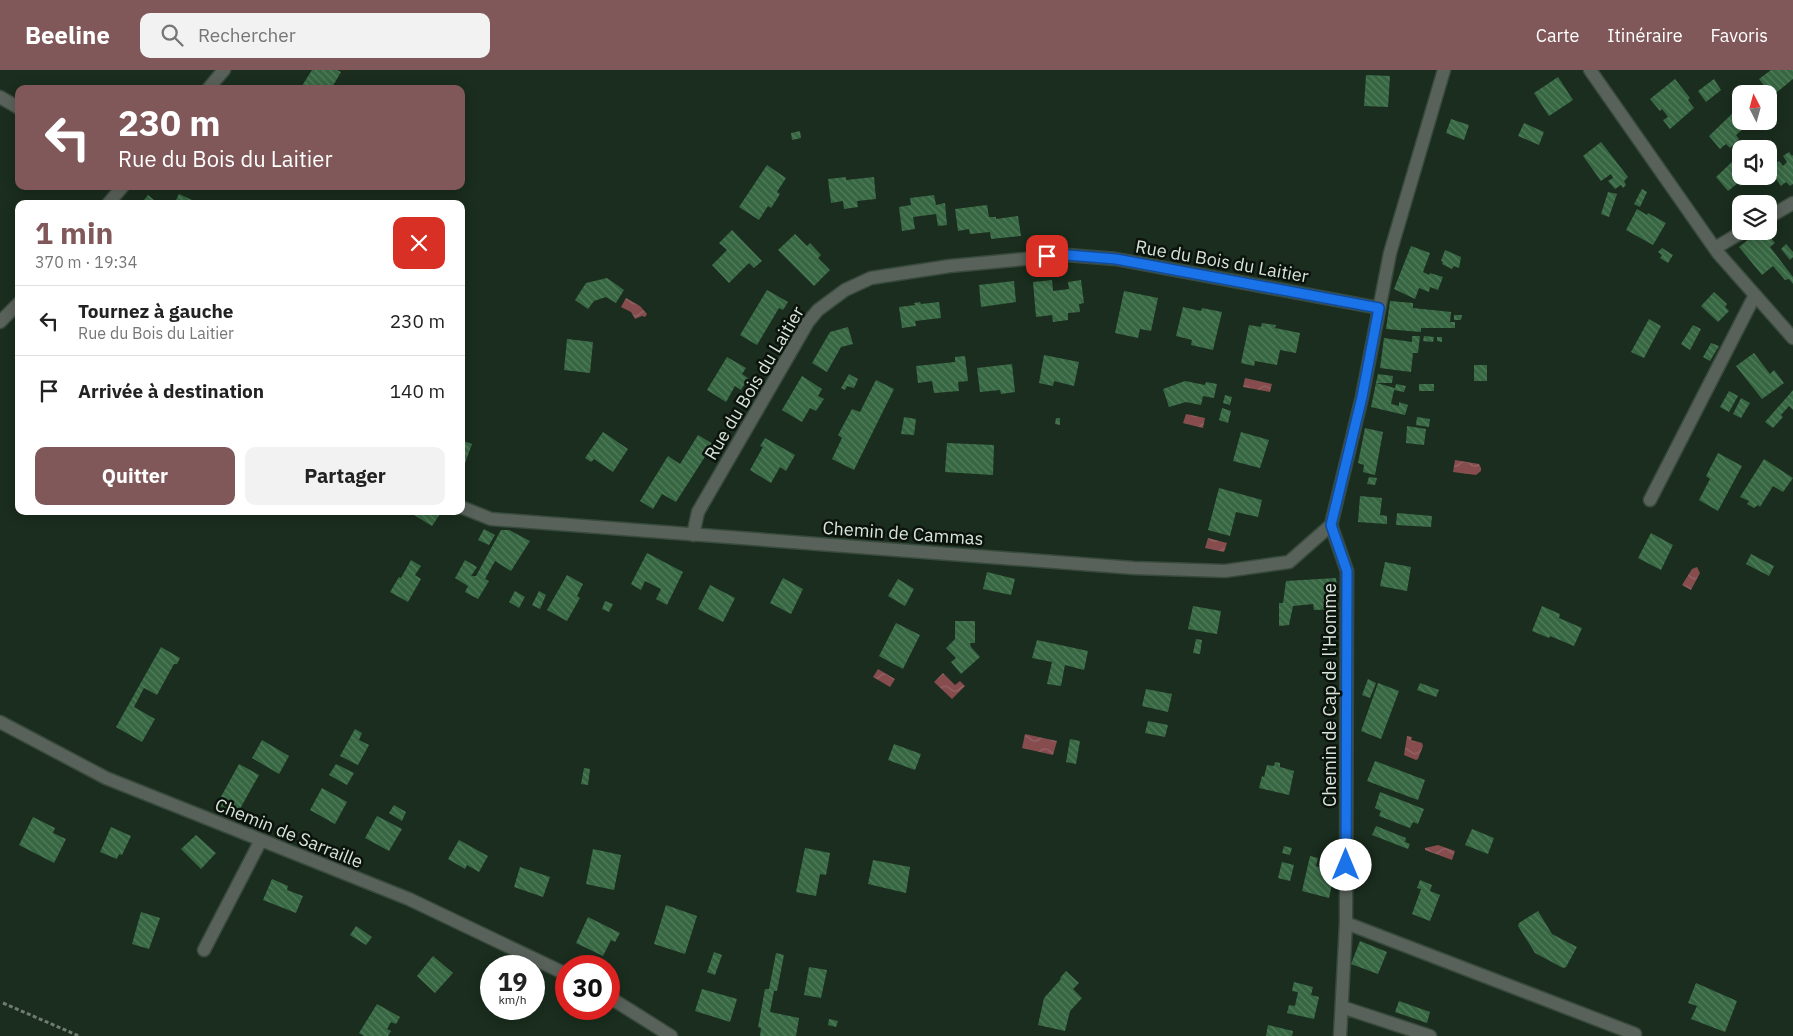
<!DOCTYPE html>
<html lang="fr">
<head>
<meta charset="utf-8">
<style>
	body { margin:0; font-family:"IBM Plex Sans",sans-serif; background:#f2f2f2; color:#222; height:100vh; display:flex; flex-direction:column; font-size:19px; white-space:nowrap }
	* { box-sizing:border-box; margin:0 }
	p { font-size:16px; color:#767676 }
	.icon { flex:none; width:28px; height:28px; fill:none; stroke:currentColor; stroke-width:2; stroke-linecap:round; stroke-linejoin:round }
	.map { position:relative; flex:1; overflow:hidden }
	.details { position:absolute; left:15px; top:130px; width:450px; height:315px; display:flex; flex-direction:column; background:#fff; border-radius:10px; box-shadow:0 2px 12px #0003 }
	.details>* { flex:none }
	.guide { position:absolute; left:15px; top:15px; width:450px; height:105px; border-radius:10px; box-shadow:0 2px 12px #0003; background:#815859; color:#fff; overflow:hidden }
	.needle { width:32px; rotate:354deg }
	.fabs { position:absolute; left:1732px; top:15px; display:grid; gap:10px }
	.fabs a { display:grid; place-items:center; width:45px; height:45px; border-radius:10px; background:#fff; box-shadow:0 2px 12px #0003; font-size:25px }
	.speed { position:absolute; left:480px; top:885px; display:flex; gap:10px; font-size:25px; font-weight:700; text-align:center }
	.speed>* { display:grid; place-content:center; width:65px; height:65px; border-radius:50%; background:#fff; box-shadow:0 2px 12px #0003; line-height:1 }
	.speed small { font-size:12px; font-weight:400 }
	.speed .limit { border:8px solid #d22; background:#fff; color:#111 }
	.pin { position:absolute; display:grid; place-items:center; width:42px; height:42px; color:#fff; margin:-21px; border-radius:10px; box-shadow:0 2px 8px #0006 }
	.me { position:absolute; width:55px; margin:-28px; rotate:0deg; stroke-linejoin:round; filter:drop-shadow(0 0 4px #0008) }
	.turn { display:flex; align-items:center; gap:18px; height:105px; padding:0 20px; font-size:22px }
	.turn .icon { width:65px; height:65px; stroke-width:2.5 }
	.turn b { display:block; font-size:35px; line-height:42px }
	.round { display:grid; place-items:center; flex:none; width:52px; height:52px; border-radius:10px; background:#f2f2f2 }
	.head { display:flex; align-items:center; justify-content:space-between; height:85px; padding:0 20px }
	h1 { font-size:30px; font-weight:700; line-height:38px; color:#815859 }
	.cta { display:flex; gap:10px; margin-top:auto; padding:10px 20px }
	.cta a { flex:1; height:58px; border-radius:10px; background:#815859; color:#fff; font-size:20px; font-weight:700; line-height:58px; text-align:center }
	.cta a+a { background:#f2f2f2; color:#222 }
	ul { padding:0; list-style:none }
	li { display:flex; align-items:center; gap:15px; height:70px; padding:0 20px; border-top:1px solid #e0e0e0 }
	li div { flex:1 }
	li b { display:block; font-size:19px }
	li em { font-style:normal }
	header { display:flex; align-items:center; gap:30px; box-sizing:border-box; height:70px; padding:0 25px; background:#815859; color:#fff }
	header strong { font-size:24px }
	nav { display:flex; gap:28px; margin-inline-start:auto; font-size:18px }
	.search { width:350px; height:45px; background:#f2f2f2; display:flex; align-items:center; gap:12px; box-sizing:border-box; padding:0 18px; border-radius:10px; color:#767676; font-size:19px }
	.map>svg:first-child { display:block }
</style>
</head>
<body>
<header>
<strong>Beeline</strong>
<div class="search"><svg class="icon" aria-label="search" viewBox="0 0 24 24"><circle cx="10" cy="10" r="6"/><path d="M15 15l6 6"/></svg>Rechercher</div>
<nav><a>Carte</a><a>Itinéraire</a><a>Favoris</a></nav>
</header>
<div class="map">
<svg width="1793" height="966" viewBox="0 0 1793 966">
	<defs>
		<pattern id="water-waves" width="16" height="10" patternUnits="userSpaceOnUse" patternTransform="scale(1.25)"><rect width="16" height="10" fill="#864c4e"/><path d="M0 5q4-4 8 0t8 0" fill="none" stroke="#966667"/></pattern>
		<pattern id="building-back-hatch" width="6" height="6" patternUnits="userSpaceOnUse" patternTransform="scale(1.25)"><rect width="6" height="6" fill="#376742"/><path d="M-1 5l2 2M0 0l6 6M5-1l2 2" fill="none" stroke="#537d5d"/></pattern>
	</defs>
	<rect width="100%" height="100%" fill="#1a2d1e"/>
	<path fill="url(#water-waves)" d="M626,228l14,8 7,8 -2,3 -3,-1 -7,3 -4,-7 -10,-5z
		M1245,308l27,6 -2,8 -27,-5z
		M1186,344l19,4 -2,10 -20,-5z
		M1455,390l24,4 2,4v3l-5,4 -23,-3z
		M1208,468l19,5 -3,9 -19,-4z
		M1697,497l3,6 -9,17 -9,-5 10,-16z
		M878,599l17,10 -5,8 -17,-10z
		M943,603l12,12 5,-4 5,5 -13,13 -18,-17z
		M1025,664l32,7 -4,14 -31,-7z
		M1407,666l5,1 -1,3 11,3 1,3 -5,13 -2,1 -12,-5z
		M1438,775l17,6 -3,9 -27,-10v-2z"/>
	<path fill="url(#building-back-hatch)" d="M312,0h25l4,2 -10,17h-31z
		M1771,0h22v9l-21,17 -13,-17z
		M1366,5l24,1 -2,31 -24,-1z
		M1558,7l15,23 -24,16 -15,-23z
		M1675,9l15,19 -2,2 6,8 -24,21 -7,-9 5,-3 -6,-8 -2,2 -10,-12z
		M1714,9l7,11 -15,12 -8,-11z
		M1738,38l3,4v9h6l-5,4 2,3 -8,7 3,4 -9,9 -4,-4 -6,5 -11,-13z
		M1451,49l18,6 -5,15 -18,-7z
		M1524,53l20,9 -5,13 -21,-9z
		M800,61l1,7 -9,2 -1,-7z
		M1601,72l27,35 -4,4 2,4 -3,3 -2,-3 -6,4 -7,-8 5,-3 -2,-4 -10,7 -18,-25z
		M1789,82l3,4 1,-1v29l-3,2 -4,-4 -5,4 -12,-17 10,-8 4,5 4,-4 -4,-6z
		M1736,88l5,5v13h9l-10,10 -2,-3 -10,8 -12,-14z
		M767,95l19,13 -9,14 3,2 -9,14 -3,-2 -9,14 -20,-13z
		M846,107v3l28,-3 2,22 -19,2 1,6 -14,2 -1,-8 -12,2 -3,-24z
		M1642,119l5,3 -7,15 -6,-3z
		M1608,122l9,2 -8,23 -8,-3z
		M179,124l13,6 -1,4h-8l-7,-4z
		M148,125l11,9h-18z
		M934,125l2,10 9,-2 2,22 -9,1 -2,-12 -23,3 2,12 -13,2 -3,-24 12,-2 -1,-7z
		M987,135l2,12h7v2l22,-3 3,20 -30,3 -1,-7 -20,2 -1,-5 -11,2 -3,-22z
		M1637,139l10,6 1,-2 18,10 -13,22 -27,-15z
		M732,160l30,31 -8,7 -5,-5 -20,20 -17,-18 15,-15 -8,-7z
		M1759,161h6l10,12 -5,4 23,30v7l-4,-5 -4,1 -12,-14 -11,9 -23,-28z
		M795,164l12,12 3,-3 11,12 -3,3 12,12 -16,16 -36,-36z
		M1786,174l7,8v5l-3,3 -9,-11z
		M1411,176l19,7 -7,19 6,3 1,-2 13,4 -5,13 -8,-3 -1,5 -10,-4 -4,11 -21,-10z
		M1662,178l11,7 -5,8 -8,-5 2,-3 -4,-3z
		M1445,180l16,7 -2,11 -5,-2 -2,3 -10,-5 1,-2 -2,-1z
		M607,208l17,12 -8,13 -10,-6 -12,4 -6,8 -13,-9 11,-17z
		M1052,210l1,11 16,-2 -1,-7 13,-2 3,23 -5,1 1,8 -12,1v7l-15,2 -1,-7 -16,2 -3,-35z
		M1014,211l2,21 -35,5 -2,-22z
		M767,220l21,12 -5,8 -4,-2 -22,37 -17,-10z
		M1124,221l34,7 -7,33 -11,-2 -2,9 -23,-5z
		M1714,222l13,12 -2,3 4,4 -11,11 -17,-16z
		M1390,231l23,2v5l38,4 -1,10h5v6h-34v4l-35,-3z
		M920,232l1,2 18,-2 2,16 -26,3 1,5 -14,2 -3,-21 16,-2 -1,-2z
		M1183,237l18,4 1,-3 20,4 -9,38 -22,-5 1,-5 -16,-4z
		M1454,245h8l-1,5h-7z
		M1649,249l12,7 -17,32 -13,-6z
		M1262,253l14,2 -1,3 25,5 -4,20 -16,-3 -3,15 -22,-4 -1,5 -13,-3 8,-38 12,2z
		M1693,255l8,4 -11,21 -9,-6z
		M848,257l5,17 -12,3 -14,25 -15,-9 18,-31z
		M1412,266h8l-2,17h-5l-2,19 -31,-4 4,-30 28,4z
		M1424,266l10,1 -1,5 -10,-1z
		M1437,267h5v5l-5,-1z
		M567,269l26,3 -3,31 -26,-3z
		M1711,273l8,3 -9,15 -7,-4z
		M1754,283l16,21 4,-4 10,13 -22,16 -26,-33z
		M1044,285l35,7 -5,24 -20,-5 -1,5 -14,-3z
		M965,286l3,25 -10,1 1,9 -25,2 -2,-12 -14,2 -2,-17 39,-4v-5z
		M727,287l19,11 -4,6 6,4 -7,12 -6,-4 -9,16 -19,-12z
		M1012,294l3,28 -14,2 -1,-4 -20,2 -3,-24z
		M1474,295h13v16h-13z
		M849,304l9,5 -4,9 -7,-2 -2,4 -4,-2z
		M1378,304l15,2 -1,7h-16z
		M802,306l20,13 -4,7 6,3 -8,12 -6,-3 -8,14 -20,-12z
		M876,310l18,9 -40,81 -22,-11 10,-21 -4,-3 14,-26 8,3z
		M1185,311l20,4 1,-3 11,2 -3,14 -11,-2 -2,9 -15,-3 -17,5 -6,-18z
		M1376,313l19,5 1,-4 10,2 -2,6 -10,-2 -3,14 8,2v-4l9,3 -3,10 -34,-8z
		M1419,314h15v7h-15z
		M1793,320v20l-4,-4 -8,9 2,2 -10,11 -8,-6z
		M1729,321l9,5 -9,16 -9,-5z
		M1225,325l7,2 -2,8 -7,-2z
		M1741,328l9,5 -9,15 -8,-4z
		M1222,338l9,3 -3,12 -9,-3z
		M904,347l12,2 -2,16 -13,-1z
		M1417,347l13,2 -1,8 -13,-2z
		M1056,348h4v7l-5,-1z
		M1407,356l19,3 -2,16 -18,-2z
		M1365,358l18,4 -8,43 -12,-3 1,-7 -6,-2z
		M603,362l25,17 -15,23 -19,-13 -3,3 -6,-4z
		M1241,362l28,8 -9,28 -27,-7z
		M698,365l15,9 -37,58 -14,-8 -9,15 -13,-8 28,-45 12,8z
		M765,368l30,17 -9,16 -6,-4 -9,16 -21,-13 13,-23 -3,-1z
		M461,370l11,4 -11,30z
		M947,373l47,2 -1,30 -48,-3z
		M1718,383l24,13 -24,45 -19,-11 11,-21 -4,-3z
		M1764,389l29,19 -10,14 -10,-6 -13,21 -2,-2 -4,3 -7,-4 2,-3 -9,-4z
		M1369,407l8,1 -2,7 -8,-1z
		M1219,418l43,12 -4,17 -22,-5 -6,24 -22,-6z
		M1360,426l22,2 -2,17 7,1v8l-29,-2z
		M417,441h25l-10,15 -18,-11z
		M1397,443l35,3 -1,11 -35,-2z
		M484,459l11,6 -6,10 -11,-5z
		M501,460h8l21,11 -19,30 -16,-10 -10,18 4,2 -11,18 -13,-7 3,-6 -13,-8 10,-18 12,7 -6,9h5z
		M1651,463l22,12 -12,25 -23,-12z
		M647,483l36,19 -16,33 -11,-6 5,-10 -16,-8 -4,9 -10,-6z
		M1751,484l23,12 -5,10 -23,-12z
		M411,490l10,6 -6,9 6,4 -13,23 -18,-10 9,-15 2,1z
		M1385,492l26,5 -4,24 -27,-5z
		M987,502l28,7 -4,16 -28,-6z
		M567,505l16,9 -6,12 3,2 -13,23 -20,-11z
		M783,508l20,11 -12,25 -21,-11z
		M1336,508l3,31 -25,1 -1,-6 -20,2 -4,19 -10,1v-23h4l3,-22z
		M898,509l16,10 -9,17 -17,-10z
		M710,515l25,13 -12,24 -25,-13z
		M515,521l10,6 -6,11 -10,-6z
		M539,521l7,4 -6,14 -8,-4z
		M605,531l8,3 -4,8 -7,-3z
		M1193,536l28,5 -4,23 -29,-5z
		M1542,536l18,8 -1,4 23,10 -8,18 -24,-10 -1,2 -17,-7z
		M955,551h20v22h-5l1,4 9,10 -19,17 -10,-12 5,-4 -10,-10 9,-9z
		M896,553l24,12 -17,34 -24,-13z
		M1196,569l6,1 -2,14 -7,-1z
		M1037,570l51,11 -4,19 -19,-5 -4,21 -14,-2 5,-22 -20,-4z
		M161,577l19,11 -3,6h-3l-17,31 -13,-7 -10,19 21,12 -13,23 -26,-15z
		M1368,609l8,4 -6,15 -8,-3z
		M1378,613l21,8 -18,48 -20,-8z
		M1420,613l19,7 -3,7 -19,-7z
		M1146,619l26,5 -4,18 -26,-6z
		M1148,651l20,4 -3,12 -20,-4z
		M355,659l7,4 -3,7 10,5 -11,20 -18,-9z
		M1070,669l10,2 -4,23 -10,-2z
		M262,670l27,16 -10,18 -27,-16z
		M894,674l27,10 -6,16 -27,-10z
		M1375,691l50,19 -7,20 -51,-19z
		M1275,692l5,1v4l14,4 -5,24 -30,-7 3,-12 2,1 3,-12 7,1z
		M239,694l20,11 -23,41 -19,-12z
		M336,694l18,9 -7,12 -18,-10z
		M584,698l6,1 -2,16 -7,-1z
		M322,718l25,14 -12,22 -25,-14z
		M1380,722l44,17 -6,15 -5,-2 -3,6 -31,-12 2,-5 -6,-3z
		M394,735l12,7 -4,9 -13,-8z
		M377,746l25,13 -13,22 -24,-13z
		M33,747l22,11 -2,5 13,6 -12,24 -35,-18z
		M1376,756l30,12 -1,4 5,2 -2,5 -36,-14z
		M111,757l20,9 -9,19 -3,-1 -2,5 -17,-7z
		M1472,759l22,9 -6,16 -23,-9z
		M196,765l20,18 -15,16 -20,-20z
		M459,770l29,16 -9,16 -12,-7 -2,4 -17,-10z
		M1284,776l8,2 -2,7 -8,-2z
		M805,778l25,5 -4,22 -6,-1 -4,22 -20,-4z
		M593,779l28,6 -7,35 -28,-6z
		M1310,786l8,2 -2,8 19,5 -6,27 -27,-7z
		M873,790l37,7 -4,26 -38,-9z
		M1282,792l12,3 -4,16 -12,-3z
		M520,797l30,10 -7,20 -29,-10z
		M272,809l16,7 -1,4 16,6 -7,17 -33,-13z
		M1420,810l12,5 -2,6 10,4 -10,26 -18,-7 9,-25 -4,-1z
		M666,835l31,11 -12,38 -31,-10z
		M1538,841l14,23 25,13 -11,20 -3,1 -28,-15 -17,-27 1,-3z
		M141,842l19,6 -11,31 -17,-5z
		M588,847l32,16 -5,9 -4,-2 -8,16 -27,-13z
		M356,856l16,11 -6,8 -16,-10z
		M1360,871l27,11 -9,22 -27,-10z
		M714,882l8,3 -7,20 -8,-3z
		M776,883l8,2 -7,36h-3l-4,21 29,6 -3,18h-36l1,-8 -3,-1 7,-38h4z
		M433,886l20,17 -18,20 -18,-17z
		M809,897l18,3 -6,28 -17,-3z
		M1066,901l13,12 -6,6 9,9 -12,13 -5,20 -27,-6 6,-27 17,-19 -1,-1z
		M1294,912l19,5 -2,8 8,2 -5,22 -27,-6 2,-8 6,1 3,-14 -6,-1z
		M1696,913l41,18 -12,31 -34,-13 6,-13 -9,-3z
		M702,919l35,10 -7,23 -35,-11z
		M1399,931l31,11 -3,11 -32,-11z
		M377,934l23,13 -4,7 -5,-2 -4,7 4,2 -3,5h-24l-5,-3z
		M829,949l9,2 -2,6 -8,-2z
		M1268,955l25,6 -1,5h-26z"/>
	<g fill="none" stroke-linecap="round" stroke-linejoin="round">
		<g stroke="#384a3c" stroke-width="15">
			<path id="minor" d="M1590,0l128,183 75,85
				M208,19l16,-19
				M0,27l19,11
				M108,134l15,-18
				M1769,147l24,-14
				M1715,178l29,-17
				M0,252l19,-19
				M1650,430l105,-205
				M461,437l30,12 643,49 91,3 64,-9 42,-37
				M693,465l5,-23 110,-190 10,-12 27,-20 26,-12 79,-12 117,-11 49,4 263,49
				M0,652l106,56 303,121 157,75
				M1346,853l289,111
				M204,880l57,-110
				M609,927l62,39
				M1342,937l88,29
				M1340,966l6,-113 1,-352 -16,-46 31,-128 28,-144 54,-183"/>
		</g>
		<path stroke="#6d7d70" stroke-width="3" stroke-dasharray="4 2.5" stroke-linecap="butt" d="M3,933l76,33"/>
		<use href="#minor" stroke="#59625a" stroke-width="12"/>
	</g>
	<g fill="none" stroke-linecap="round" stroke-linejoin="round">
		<g stroke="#114b97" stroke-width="12">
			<path id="route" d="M1047,186l20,-1 49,4 263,49 -17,89 -31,128 16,46 -1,294"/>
		</g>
		<use href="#route" stroke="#1a73e8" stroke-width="9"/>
	</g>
	<g text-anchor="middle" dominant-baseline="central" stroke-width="5" stroke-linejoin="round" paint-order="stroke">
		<g font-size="18" fill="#d8e4da" stroke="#0b130c">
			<text transform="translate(1222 191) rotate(10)">Rue du Bois du Laitier</text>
			<text transform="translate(754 313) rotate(-59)">Rue du Bois du Laitier</text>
			<text transform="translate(903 463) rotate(4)">Chemin de Cammas</text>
			<text transform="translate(1329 625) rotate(-90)">Chemin de Cap de l'Homme</text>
			<text transform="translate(289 763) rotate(22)">Chemin de Sarraille</text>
		</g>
	</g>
</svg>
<div class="fabs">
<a><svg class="needle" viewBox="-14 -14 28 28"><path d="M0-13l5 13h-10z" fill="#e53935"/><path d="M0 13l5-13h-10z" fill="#767676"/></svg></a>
<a><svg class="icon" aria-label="sound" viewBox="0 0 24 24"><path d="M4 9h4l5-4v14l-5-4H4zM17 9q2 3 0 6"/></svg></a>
<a><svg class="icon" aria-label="layers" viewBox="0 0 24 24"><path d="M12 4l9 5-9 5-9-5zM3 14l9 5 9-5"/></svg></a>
</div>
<div class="speed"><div>19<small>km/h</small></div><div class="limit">30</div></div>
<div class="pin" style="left:1047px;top:186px;background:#d93025"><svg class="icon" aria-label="arrive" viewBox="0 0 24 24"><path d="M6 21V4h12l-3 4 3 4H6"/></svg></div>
<svg class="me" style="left:1346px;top:795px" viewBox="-20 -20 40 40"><circle r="19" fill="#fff"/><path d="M0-13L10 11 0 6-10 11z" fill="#1a73e8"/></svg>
<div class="guide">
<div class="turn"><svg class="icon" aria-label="left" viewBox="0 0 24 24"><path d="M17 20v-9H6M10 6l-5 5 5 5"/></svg><div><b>230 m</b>Rue du Bois du Laitier</div></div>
</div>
<section class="details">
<div class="head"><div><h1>1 min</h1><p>370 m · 19:34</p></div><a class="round" style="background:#d93025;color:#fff"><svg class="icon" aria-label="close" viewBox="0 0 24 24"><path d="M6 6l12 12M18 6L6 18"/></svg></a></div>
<ul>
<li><svg class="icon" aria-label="left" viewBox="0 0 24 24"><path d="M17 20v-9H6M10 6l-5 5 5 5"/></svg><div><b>Tournez à gauche</b><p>Rue du Bois du Laitier</p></div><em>230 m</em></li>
<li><svg class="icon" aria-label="arrive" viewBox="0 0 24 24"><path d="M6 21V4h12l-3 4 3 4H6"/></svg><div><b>Arrivée à destination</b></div><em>140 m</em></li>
</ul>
<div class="cta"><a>Quitter</a><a>Partager</a></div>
</section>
</div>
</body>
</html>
